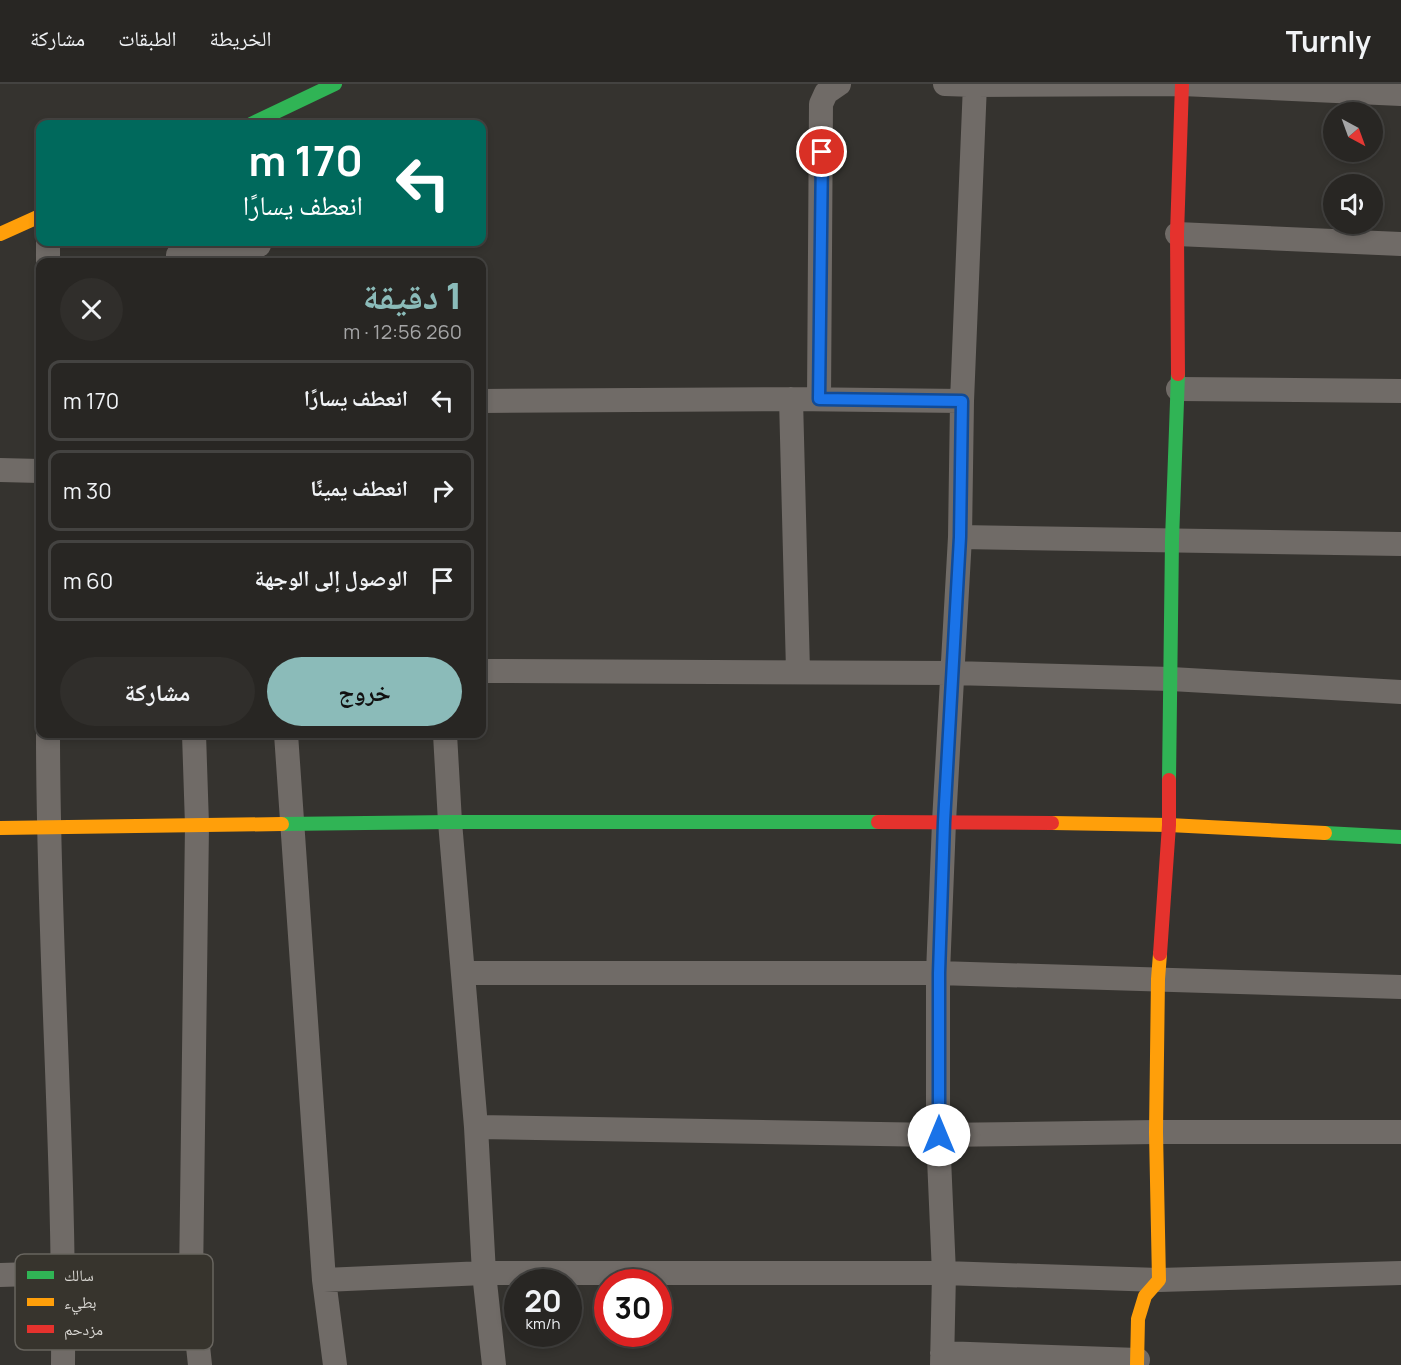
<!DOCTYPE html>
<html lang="ar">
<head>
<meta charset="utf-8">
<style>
	body { margin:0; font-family:Manrope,"Noto Naskh Arabic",sans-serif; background:#302e2b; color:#f1f3f6; direction:rtl; height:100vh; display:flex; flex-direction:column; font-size:22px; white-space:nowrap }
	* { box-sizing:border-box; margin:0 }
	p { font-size:20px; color:#a5a5a6 }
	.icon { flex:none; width:33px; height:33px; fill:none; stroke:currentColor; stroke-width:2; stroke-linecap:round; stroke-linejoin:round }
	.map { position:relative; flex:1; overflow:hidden; direction:ltr }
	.side { position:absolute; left:36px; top:174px; width:450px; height:480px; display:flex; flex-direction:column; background:#282623; border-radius:12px; box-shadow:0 3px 9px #0003,0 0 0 2px #444341; direction:rtl }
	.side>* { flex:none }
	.top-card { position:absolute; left:36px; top:36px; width:450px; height:126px; border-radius:12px; box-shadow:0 3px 9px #0003,0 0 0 2px #444341; direction:rtl; background:#00695c; color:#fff; overflow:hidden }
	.needle { width:39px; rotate:139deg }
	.fabs { position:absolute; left:1323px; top:18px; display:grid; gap:12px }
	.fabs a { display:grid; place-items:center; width:60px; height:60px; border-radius:50%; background:#282623; box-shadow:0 3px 9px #0003,0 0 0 2px #444341; font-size:30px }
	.speed { position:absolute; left:504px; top:1185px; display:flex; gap:12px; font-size:30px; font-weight:700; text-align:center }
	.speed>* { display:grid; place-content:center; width:78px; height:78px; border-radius:50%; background:#282623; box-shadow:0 3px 9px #0003,0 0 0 2px #444341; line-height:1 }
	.speed small { font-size:15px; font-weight:400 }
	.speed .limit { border:9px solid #d22; background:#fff; color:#111 }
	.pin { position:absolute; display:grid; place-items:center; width:51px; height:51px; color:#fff; margin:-26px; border:3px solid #fff; border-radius:50%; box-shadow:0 2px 6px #0007 }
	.me { position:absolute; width:66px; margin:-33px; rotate:0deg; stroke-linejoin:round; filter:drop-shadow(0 0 4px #0008) }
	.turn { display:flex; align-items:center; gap:21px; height:126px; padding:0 24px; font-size:27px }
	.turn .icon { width:78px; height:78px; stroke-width:2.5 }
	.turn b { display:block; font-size:42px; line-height:51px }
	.round { display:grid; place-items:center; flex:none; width:63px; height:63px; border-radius:32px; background:#302e2b }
	.overview { display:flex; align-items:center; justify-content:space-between; height:102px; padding:0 24px }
	h1 { font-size:36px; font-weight:800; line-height:45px; color:#8bbbb9 }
	.primary-button { display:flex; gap:12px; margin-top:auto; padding:12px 24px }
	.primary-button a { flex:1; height:69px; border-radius:36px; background:#8bbbb9; color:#111; font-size:24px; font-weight:800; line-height:69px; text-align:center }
	.primary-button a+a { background:#302e2b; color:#f1f3f6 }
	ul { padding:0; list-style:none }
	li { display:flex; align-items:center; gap:18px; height:81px; margin:0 12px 9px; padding:0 12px; border:3px solid #444341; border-radius:12px }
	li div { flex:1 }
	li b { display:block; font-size:22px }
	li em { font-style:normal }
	header { display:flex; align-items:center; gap:36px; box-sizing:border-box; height:84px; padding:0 30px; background:#282623; border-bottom:2px solid #444341 }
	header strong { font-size:28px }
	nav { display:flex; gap:33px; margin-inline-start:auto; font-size:21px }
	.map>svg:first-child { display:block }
</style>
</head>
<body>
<header>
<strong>Turnly</strong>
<nav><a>الخريطة</a><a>الطبقات</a><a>مشاركة</a></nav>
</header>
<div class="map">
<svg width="1401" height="1281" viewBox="0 0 1401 1281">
	<rect width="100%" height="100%" fill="#35332f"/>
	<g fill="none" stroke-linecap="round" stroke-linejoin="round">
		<path stroke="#706b67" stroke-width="24" d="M945,0l30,1 207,-1 219,10
			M1177,150l224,10
			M48,158v20
			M178,171l81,-10
			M1178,305l223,2
			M791,315l7,272
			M819,315l2,-295 5,-11 13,-9
			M482,317l309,-2 171,2
			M0,386l40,1
			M960,453l441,7
			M482,587l470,2 219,6 230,13
			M48,650c0,210 17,420 15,631
			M194,650l3,91 -6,456 9,84
			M286,650l38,546 11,85
			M445,650l5,88 26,305 8,146 10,92
			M463,889h475l463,14
			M476,1043l462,8 218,-3h245
			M0,1191l64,-2 127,8
			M324,1196l160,-7h460l215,7 242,-7
			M942,1269l196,7
			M942,1281l2,-92 -6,-138v-162l6,-151 16,-285 2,-136 13,-317"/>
		<path stroke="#30b455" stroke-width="14" d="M251,40l84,-40
			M1169,696l3,-240 6,-166
			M282,740l168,-2h428
			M1325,749l76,4"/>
		<path stroke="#ff9f0a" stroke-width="14" d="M0,150l40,-18
			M1052,739l117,2 156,8
			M0,744l282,-4
			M1137,1281l1,-46 7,-23 14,-16 -3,-148 2,-153 2,-25"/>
		<path stroke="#e5322d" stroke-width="14" d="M1178,290l-1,-140 5,-150
			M878,738l174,1
			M1160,870l9,-129v-45"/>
	</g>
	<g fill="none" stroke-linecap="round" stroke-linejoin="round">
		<g stroke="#114b97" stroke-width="15">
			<path id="route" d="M822,68l-3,247 143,2 -2,136 -16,285 -5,151v162"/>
		</g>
		<use href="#route" stroke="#1a73e8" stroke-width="10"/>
	</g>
	<rect x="15" y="1170" width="198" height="96" rx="9" fill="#37342d" stroke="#68655f" stroke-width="1.5"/>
	<rect x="27" y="1187" width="27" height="8" fill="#30b455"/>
	<rect x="27" y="1214" width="27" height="8" fill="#ff9f0a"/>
	<rect x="27" y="1241" width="27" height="8" fill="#e5322d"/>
	<g font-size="16" fill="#d9d7d3">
		<text x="64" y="1197">سالك</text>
		<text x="64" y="1224">بطيء</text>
		<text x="64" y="1251">مزدحم</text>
	</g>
</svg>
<div class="fabs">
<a><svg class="needle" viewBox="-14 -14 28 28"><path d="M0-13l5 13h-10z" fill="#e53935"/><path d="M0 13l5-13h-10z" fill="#a5a5a6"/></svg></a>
<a><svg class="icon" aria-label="sound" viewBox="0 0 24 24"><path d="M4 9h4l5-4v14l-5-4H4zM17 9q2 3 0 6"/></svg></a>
</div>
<div class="speed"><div>20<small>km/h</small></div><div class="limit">30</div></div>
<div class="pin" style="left:822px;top:68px;background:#d93025"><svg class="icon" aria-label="arrive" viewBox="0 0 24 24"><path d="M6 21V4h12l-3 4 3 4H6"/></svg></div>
<svg class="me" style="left:939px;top:1051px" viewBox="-20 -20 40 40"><circle r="19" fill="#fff"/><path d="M0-13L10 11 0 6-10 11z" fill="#1a73e8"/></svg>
<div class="top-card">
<div class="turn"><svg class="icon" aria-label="left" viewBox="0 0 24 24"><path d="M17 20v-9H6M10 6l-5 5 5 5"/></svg><div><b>170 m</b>انعطف يسارًا</div></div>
</div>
<section class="side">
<div class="overview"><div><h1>1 دقيقة</h1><p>260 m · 12:56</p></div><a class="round"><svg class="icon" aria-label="close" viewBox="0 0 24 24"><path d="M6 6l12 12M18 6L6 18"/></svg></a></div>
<ul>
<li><svg class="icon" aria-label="left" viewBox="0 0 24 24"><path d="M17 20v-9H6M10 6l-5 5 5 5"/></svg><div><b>انعطف يسارًا</b></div><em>170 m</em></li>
<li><svg class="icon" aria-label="right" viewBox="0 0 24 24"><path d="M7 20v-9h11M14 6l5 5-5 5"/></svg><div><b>انعطف يمينًا</b></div><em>30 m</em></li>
<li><svg class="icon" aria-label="arrive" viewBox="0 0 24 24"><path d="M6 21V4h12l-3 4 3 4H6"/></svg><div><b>الوصول إلى الوجهة</b></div><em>60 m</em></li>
</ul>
<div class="primary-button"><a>خروج</a><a>مشاركة</a></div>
</section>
</div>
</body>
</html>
